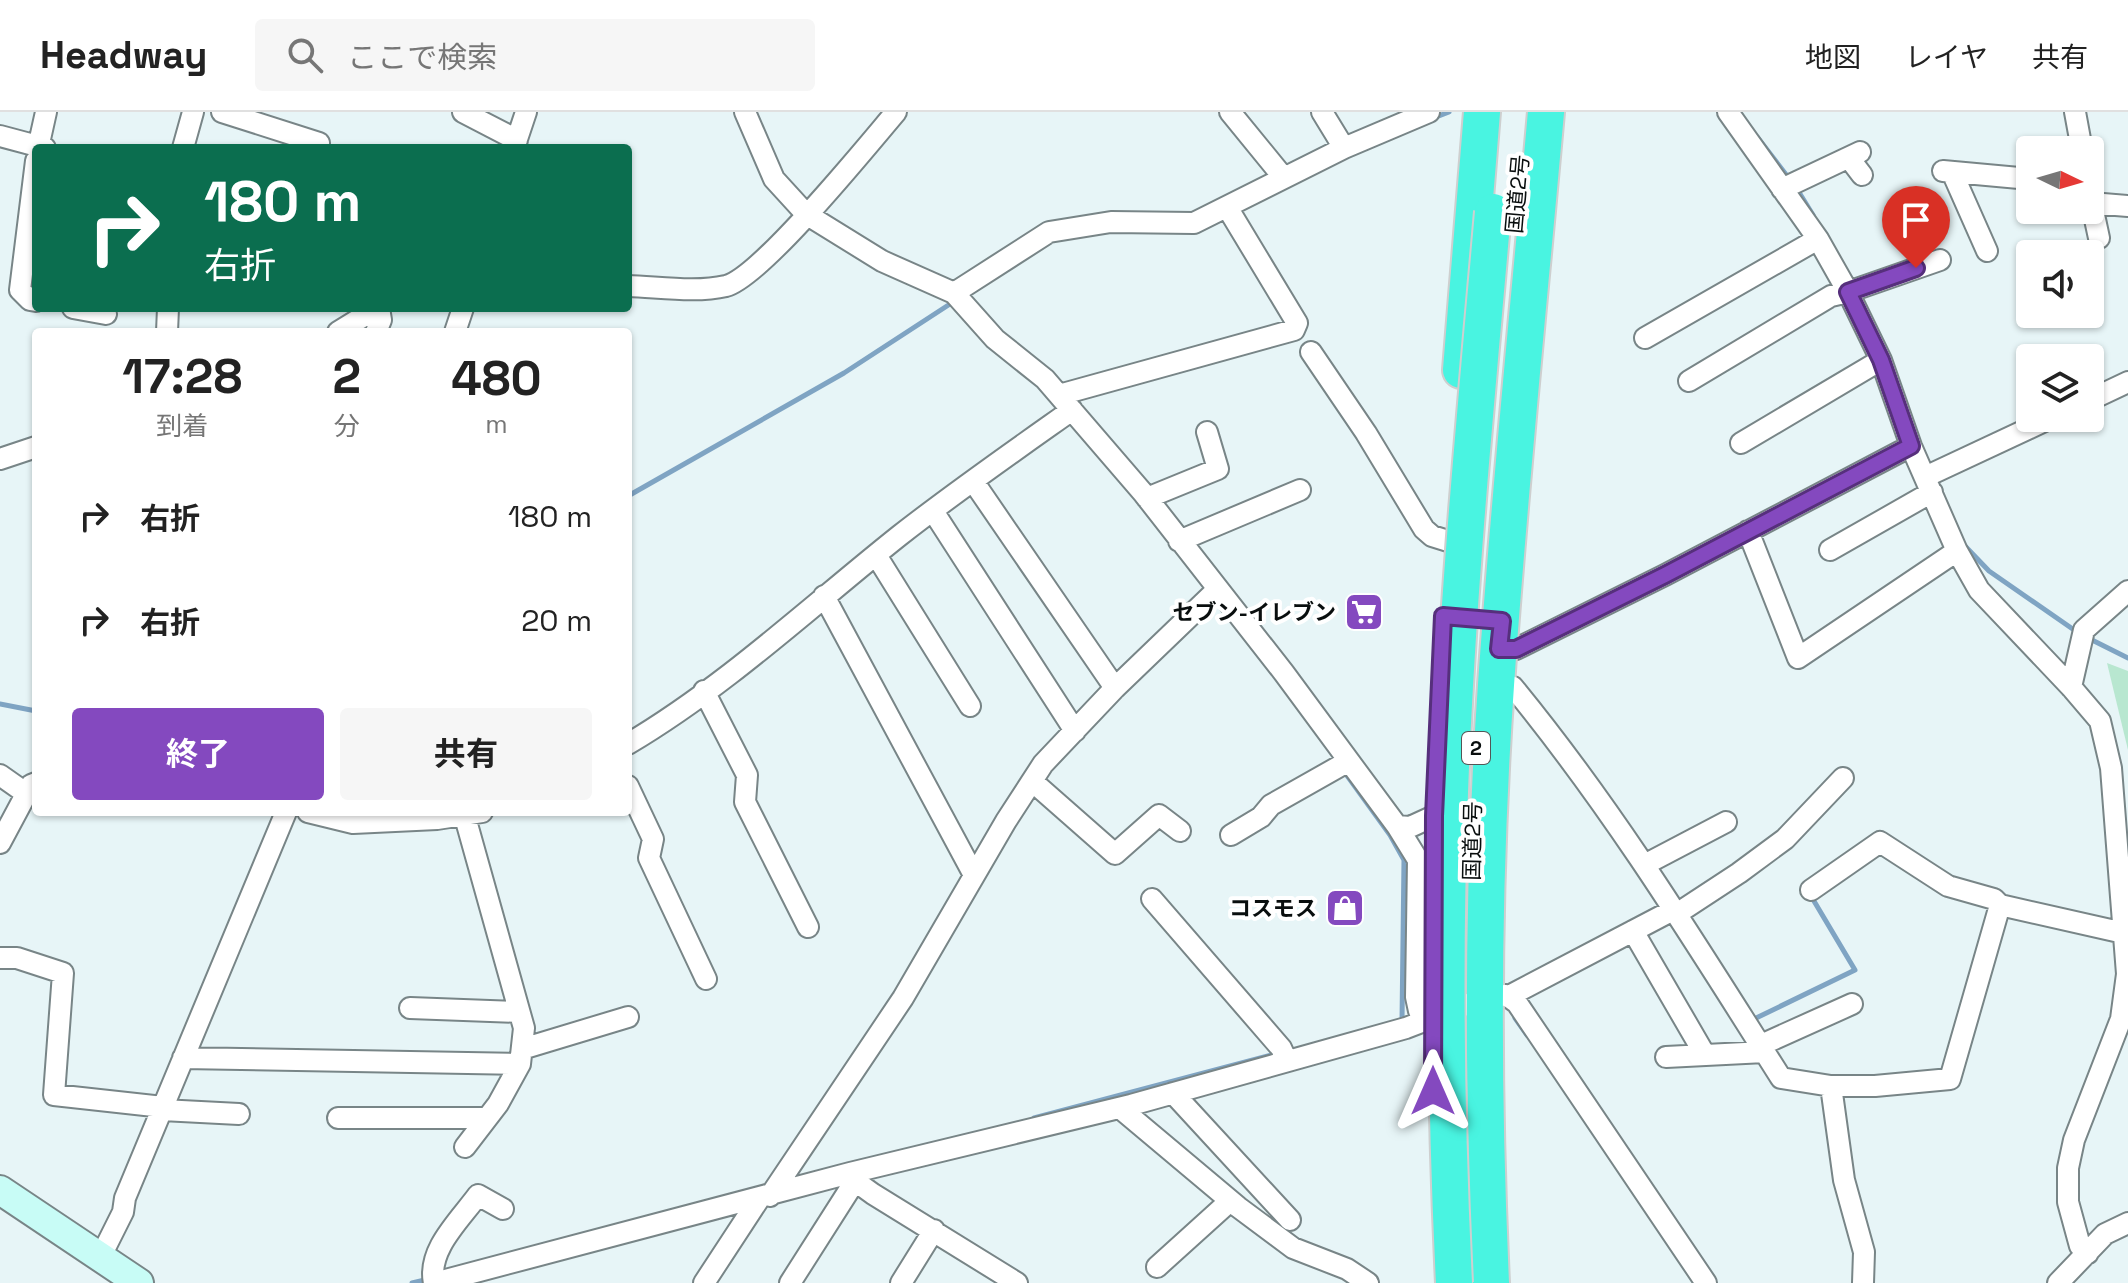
<!DOCTYPE html>
<html lang="ja">
<head>
<meta charset="utf-8">
<style>
	body { margin:0; font-family:"Space Grotesk","Noto Sans JP",sans-serif; background:#f6f6f6; color:#222; height:100vh; display:flex; flex-direction:column; font-size:30px; white-space:nowrap }
	* { box-sizing:border-box; margin:0 }
	p { font-size:26px; color:#767676 }
	.icon { flex:none; width:44px; height:44px; fill:none; stroke:currentColor; stroke-width:2; stroke-linecap:round; stroke-linejoin:round }
	.map { position:relative; flex:1; overflow:hidden }
	.details { position:absolute; left:32px; top:216px; width:600px; height:488px; display:flex; flex-direction:column; background:#fff; border-radius:8px; box-shadow:0 2px 6px #0004 }
	.details>* { flex:none }
	.guide { position:absolute; left:32px; top:32px; width:600px; height:168px; border-radius:8px; box-shadow:0 2px 6px #0004; background:#0b6e4f; color:#fff; overflow:hidden }
	.needle { width:52px; rotate:95deg }
	.buttons { position:absolute; left:2016px; top:24px; display:grid; gap:16px }
	.buttons a { display:grid; place-items:center; width:88px; height:88px; border-radius:8px; background:#fff; box-shadow:0 2px 6px #0004; font-size:40px }
	.pin { position:absolute; display:grid; place-items:center; width:68px; height:68px; color:#fff; margin:-82px -34px; border-radius:50% 50% 50% 0; rotate:-45deg; box-shadow:0 0 8px #0007 }
	.pin .icon { rotate:45deg }
	.me { position:absolute; width:88px; margin:-44px; rotate:0deg; stroke-linejoin:round; filter:drop-shadow(0 0 6px #0008) }
	.turn { display:flex; align-items:center; gap:28px; height:168px; padding:0 40px; font-size:36px }
	.turn .icon { width:104px; height:104px; stroke-width:2.5 }
	.turn b { display:block; font-size:56px; line-height:68px }
	.eta { display:flex; justify-content:space-evenly; align-items:center; height:136px; text-align:center }
	.eta b { font-size:48px; font-weight:700; line-height:56px }
	.button { display:flex; gap:16px; margin-top:auto; padding:16px 40px }
	.button a { flex:1; height:92px; border-radius:8px; background:#8449bf; color:#fff; font-size:32px; font-weight:700; line-height:92px; text-align:center }
	.button a+a { background:#f6f6f6; color:#222 }
	ul { padding:0; list-style:none }
	li { display:flex; align-items:center; gap:24px; height:104px; padding:0 40px }
	li div { flex:1 }
	li b { display:block; font-size:30px }
	li em { font-style:normal }
	header { display:flex; align-items:center; gap:48px; box-sizing:border-box; height:112px; padding:0 40px; background:#fff; border-bottom:2px solid #e0e0e0 }
	header strong { font-size:38px }
	nav { display:flex; gap:44px; margin-inline-start:auto; font-size:28px }
	.search { width:560px; height:72px; background:#f6f6f6; display:flex; align-items:center; gap:20px; box-sizing:border-box; padding:0 28px; border-radius:8px; color:#767676; font-size:30px }
	.map>svg:first-child { display:block }
</style>
</head>
<body>
<header>
<strong>Headway</strong>
<div class="search"><svg class="icon" aria-label="search" viewBox="0 0 24 24"><circle cx="10" cy="10" r="6"/><path d="M15 15l6 6"/></svg>ここで検索</div>
<nav><a>地図</a><a>レイヤ</a><a>共有</a></nav>
</header>
<div class="map">
<svg width="2128" height="1171" viewBox="0 0 2128 1171">
	<rect width="100%" height="100%" fill="#e7f5f7"/>
	<path fill="#b8e7d0" d="M2107,551l21,8v79z"/>
	<g fill="none" stroke-linecap="round" stroke-linejoin="round">
		<path stroke="#7fa4c3" stroke-width="5" d="M1431,7l18,-7
			M1758,26l33,43
			M1797,77l16,26
			M628,384l216,-123 106,-69
			M1965,434l24,25 88,61
			M2086,525l42,21
			M0,592l36,7
			M1343,658l47,65 14,25 -2,161 -5,1
			M1515,906l12,17
			M1752,908l103,-50 -44,-74
			M1034,1006l245,-65
			M412,1171l17,-4"/>
		<g stroke="#788587" stroke-width="24">
			<path id="street" d="M222,0l97,31
				M463,0l54,28
				M745,0l29,67 32,35 76,47 72,32 41,46 50,40 99,115 140,179 113,153 21,34 -2,137 3,14 14,9
				M1230,0l54,66
				M1322,0l22,36
				M1728,0l90,127 30,53 33,68 30,86 46,105 22,39 92,97 29,34 11,47 16,206 -6,45 -47,121 -6,28v34l12,44 8,7
				M2075,0l7,38
				M0,24l45,12
				M38,36l8,-36
				M183,36l10,-36
				M514,36l12,-36
				M1849,46l13,17
				M36,49l-16,129 10,10 6,1
				M1943,59l87,8
				M1952,60l35,79
				M1782,77l78,-37
				M2090,84l9,42
				M2091,91l37,3
				M628,174c31,1 68,7 98,0 35,-9 141,-140 170,-174
				M954,181l95,-61 62,-10 83,1 150,-75 85,-36
				M73,196l33,6
				M167,220l1,-24
				M338,220l39,-24
				M376,220l5,-12 -2,-12
				M455,220l8,-24
				M1645,226l173,-99
				M1311,240l55,81 58,96 8,7 16,5
				M1689,269l142,-85 17,-4 92,-32
				M1059,283l235,-65 3,-7 -70,-116
				M2090,288l38,-18
				M1741,331l140,-83
				M0,347l36,-12
				M1925,365l126,-59
				M973,369l142,207
				M1147,386l71,-29 -11,-37
				M933,399l142,220
				M1748,419l50,127 159,-107
				M1179,429l121,-51
				M1830,438l102,-58
				M876,443l94,151
				M824,484l150,279
				M1499,537h17l149,-74 246,-129
				M1496,574l17,1c101,123 183,257 268,391l50,8 13,94 20,72 -1,31
				M2071,575l13,-57 44,-39
				M704,579l43,84 -2,27 63,125
				M628,632c98,-58 183,-138 271,-208 56,-44 115,-85 173,-126
				M0,663l27,19
				M1032,669l83,73 44,-39 21,16
				M628,674l25,53 -4,19 57,121
				M308,700l45,11 84,-4 45,-7
				M1397,714l13,1 24,-11
				M1231,723l30,-18 10,-12 76,-43
				M0,731l31,-58 5,-2
				M1646,752l80,-42
				M1811,778l69,-48 68,44 46,13 6,6
				M1152,787l129,149 6,13
				M1678,801l61,-40 46,-34 58,-61
				M1633,819l72,124
				M0,846h17l46,15 -9,122 109,12
				M1509,884l166,-87
				M410,896l109,4
				M1761,933l91,-41
				M522,937l106,-32
				M1666,945l99,-5
				M183,946l337,6
				M1831,974h44l75,-7 50,-174 115,26h13
				M1173,981l117,127
				M1120,996l118,99 55,41 54,21 21,14
				M162,998l77,4
				M338,1006h149
				M465,1035l33,-43 22,-40 4,-36 -59,-211
				M850,1061l5,8 18,13 144,89
				M770,1084l133,-198 103,-177 37,-57 72,-76 103,-99
				M101,1144l22,-44 2,-14 161,-386
				M1157,1155l73,-66
				M434,1171l416,-110 281,-68 275,-77 78,-30 22,-3 11,8 189,280
				M434,1171c-7,-33 25,-62 44,-88l25,14
				M704,1171l55,-84
				M790,1171l65,-102
				M901,1171l33,-53
				M2058,1171l47,-49 23,-11"/>
		</g>
		<g stroke="#788587" stroke-width="32">
			<path id="secondary" d="M0,1078l139,93"/>
		</g>
		<g stroke="#cecfcf" stroke-width="40">
			<path id="highway" d="M1461,258l21,-258
				M1491,1171c-9,-199 -9,-399 5,-598 13,-191 33,-382 50,-573"/>
		</g>
		<use href="#street" stroke="#fff" stroke-width="20"/>
		<use href="#secondary" stroke="#c8fcf6" stroke-width="28"/>
		<use href="#highway" stroke="#49f4e1" stroke-width="36"/>
		<g stroke="#cecfcf" stroke-width="40" stroke-linecap="butt">
			<path id="highway-bridge" d="M1454,1171c-8,-163 -10,-327 -4,-491 7,-194 26,-387 43,-580"/>
		</g>
		<use href="#highway-bridge" stroke="#49f4e1" stroke-width="36"/>
	</g>
	<g fill="none" stroke-linecap="round" stroke-linejoin="round">
		<g stroke="#562f7c" stroke-width="20">
			<path id="route" d="M1433,979l1,-275 9,-200 59,5 -3,28h17l149,-74 246,-129 -30,-86 -33,-68 68,-24"/>
		</g>
		<use href="#route" stroke="#8449bf" stroke-width="14"/>
	</g>
	<defs>
		<g id="supermarket-square" transform="scale(2)"><rect x="-9" y="-9" width="18" height="18" rx="4" fill="#8449bf" stroke="#fff"/><path d="M-6-5.5h2.5l.6 2H6L4.5 2H-2.5L-4.4-4H-6ZM-1.5 3.2a1.3 1.3 0 1 0 .1 0ZM3 3.2a1.3 1.3 0 1 0 .1 0Z" fill="#fff"/></g>
		<g id="shop-square" transform="scale(2)"><rect x="-9" y="-9" width="18" height="18" rx="4" fill="#8449bf" stroke="#fff"/><path d="M-5-2.5h2.3a2.7 3.5 0 0 1 5.4 0H5L5.5 6h-11ZM-1.5-2.5h3a1.5 2.3 0 0 0-3 0Z" fill="#fff"/></g>
	</defs>
	<g fill-rule="evenodd">
		<use href="#supermarket-square" x="1364" y="500"/>
		<use href="#shop-square" x="1345" y="796"/>
	</g>
	<g text-anchor="middle" dominant-baseline="central" stroke-width="8" stroke-linejoin="round" paint-order="stroke">
		<rect fill="#fff" stroke="#535656" stroke-width="2" x="1462" y="620" width="28" height="32" rx="6"/>
		<g font-size="20" font-weight="bold" fill="#090e0e">
			<text x="1476" y="636">2</text>
		</g>
		<g font-size="22" fill="#090e0e" stroke="#fff">
			<text transform="translate(1517 82) rotate(-85)">国道2号</text>
			<text transform="translate(1472 729) rotate(-89)">国道2号</text>
		</g>
		<g font-size="22" font-weight="bold" fill="#090e0e" stroke="#fff" text-anchor="end">
			<text x="1336" y="500">セブン-イレブン</text>
			<text x="1317" y="796">コスモス</text>
		</g>
	</g>
</svg>
<div class="buttons">
<a><svg class="needle" viewBox="-14 -14 28 28"><path d="M0-13l5 13h-10z" fill="#e53935"/><path d="M0 13l5-13h-10z" fill="#767676"/></svg></a>
<a><svg class="icon" aria-label="sound" viewBox="0 0 24 24"><path d="M4 9h4l5-4v14l-5-4H4zM17 9q2 3 0 6"/></svg></a>
<a><svg class="icon" aria-label="layers" viewBox="0 0 24 24"><path d="M12 4l9 5-9 5-9-5zM3 14l9 5 9-5"/></svg></a>
</div>
<div class="pin" style="left:1916px;top:156px;background:#d93025"><svg class="icon" aria-label="arrive" viewBox="0 0 24 24"><path d="M6 21V4h12l-3 4 3 4H6"/></svg></div>
<svg class="me" style="left:1433px;top:979px" viewBox="-20 -20 40 40"><path d="M0-17L14 15 0 8-14 15z" fill="#8449bf" stroke="#fff" stroke-width="4"/></svg>
<div class="guide">
<div class="turn"><svg class="icon" aria-label="right" viewBox="0 0 24 24"><path d="M7 20v-9h11M14 6l5 5-5 5"/></svg><div><b>180 m</b>右折</div></div>
</div>
<section class="details">
<div class="eta">
<div><b>17:28</b><p>到着</p></div>
<div><b>2</b><p>分</p></div>
<div><b>480</b><p>m</p></div>
</div>
<ul>
<li><svg class="icon" aria-label="right" viewBox="0 0 24 24"><path d="M7 20v-9h11M14 6l5 5-5 5"/></svg><div><b>右折</b></div><em>180 m</em></li>
<li><svg class="icon" aria-label="right" viewBox="0 0 24 24"><path d="M7 20v-9h11M14 6l5 5-5 5"/></svg><div><b>右折</b></div><em>20 m</em></li>
</ul>
<div class="button"><a>終了</a><a>共有</a></div>
</section>
</div>
</body>
</html>
